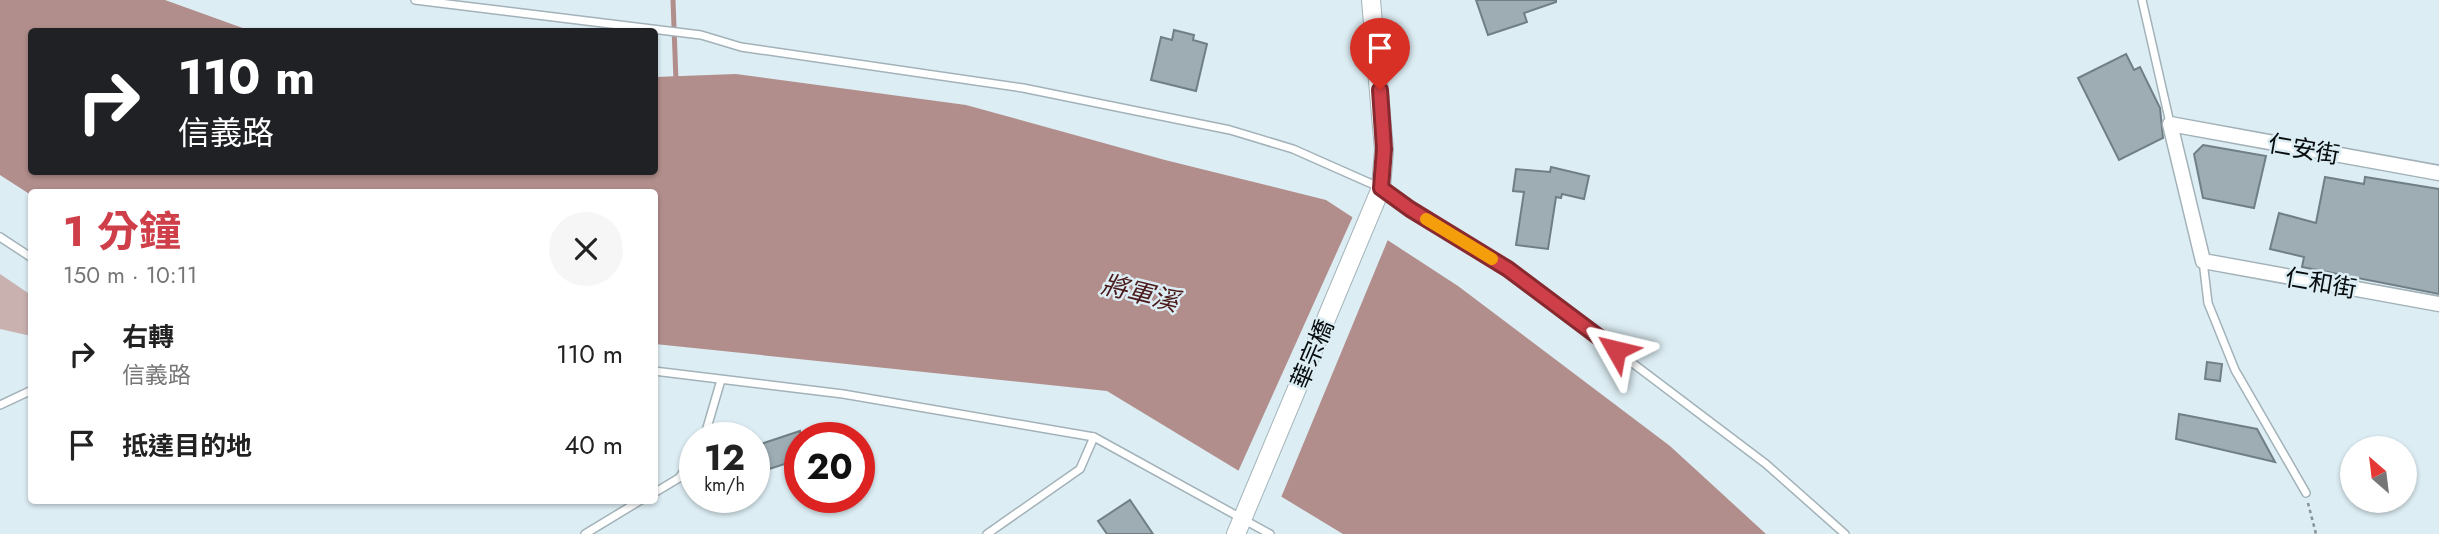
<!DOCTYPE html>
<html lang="zh-TW">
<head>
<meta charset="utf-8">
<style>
	body { margin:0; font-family:Jost,"Noto Sans TC",sans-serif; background:#f6f6f6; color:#222; height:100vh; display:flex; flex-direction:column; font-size:26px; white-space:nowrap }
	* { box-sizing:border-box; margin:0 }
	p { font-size:23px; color:#767676 }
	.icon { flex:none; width:38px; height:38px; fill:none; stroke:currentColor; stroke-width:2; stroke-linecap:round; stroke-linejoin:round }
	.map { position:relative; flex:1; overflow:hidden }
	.drawer { position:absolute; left:28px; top:189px; width:630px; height:315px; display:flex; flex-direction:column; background:#fff; border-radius:7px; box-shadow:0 2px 5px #0004 }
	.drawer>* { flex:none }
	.hud { position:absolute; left:28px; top:28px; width:630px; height:147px; border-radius:7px; box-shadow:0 2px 5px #0004; background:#202124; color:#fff; overflow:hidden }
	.needle { width:46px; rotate:332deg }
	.buttons { position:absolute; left:2340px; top:436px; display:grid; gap:14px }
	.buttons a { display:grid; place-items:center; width:77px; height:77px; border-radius:50%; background:#fff; box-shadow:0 2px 5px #0004; font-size:35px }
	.speed { position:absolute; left:679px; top:422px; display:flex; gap:14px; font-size:35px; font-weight:700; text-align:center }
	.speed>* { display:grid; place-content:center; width:91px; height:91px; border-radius:50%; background:#fff; box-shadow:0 2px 5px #0004; line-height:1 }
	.speed small { font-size:18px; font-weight:400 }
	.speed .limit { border:10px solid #d22; background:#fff; color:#111 }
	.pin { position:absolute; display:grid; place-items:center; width:60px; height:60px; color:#fff; margin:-72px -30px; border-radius:50% 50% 50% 0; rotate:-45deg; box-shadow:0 0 7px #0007 }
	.pin .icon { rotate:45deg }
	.me { position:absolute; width:77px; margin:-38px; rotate:307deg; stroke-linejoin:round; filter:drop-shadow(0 0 5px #0008) }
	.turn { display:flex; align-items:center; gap:24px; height:147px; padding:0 35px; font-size:32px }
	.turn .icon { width:91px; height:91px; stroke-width:2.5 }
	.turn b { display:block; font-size:49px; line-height:60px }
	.round { display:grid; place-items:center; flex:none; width:74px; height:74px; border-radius:37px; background:#f6f6f6 }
	.summary { display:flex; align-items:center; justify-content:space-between; height:119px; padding:0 35px }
	h1 { font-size:42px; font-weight:700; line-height:52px; color:#cf3f49 }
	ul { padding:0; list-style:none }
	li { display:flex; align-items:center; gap:21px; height:91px; padding:0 35px }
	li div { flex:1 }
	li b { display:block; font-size:26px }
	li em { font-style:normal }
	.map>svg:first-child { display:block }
</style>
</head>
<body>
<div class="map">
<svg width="2439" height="534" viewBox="0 0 2439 534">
	<rect width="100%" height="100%" fill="#dcedf3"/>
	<path fill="#c9b1b0" d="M0,274l31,21v41l-31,-7z"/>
	<path fill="#b18e8c" d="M0,0h165l86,31 -219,1v140h622l1,-95 81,-3 230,31 199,55 161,40 132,86 212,160 96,88h-423l-236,-143 -452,-47 -1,-152h-622l-1,3 -31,-20z"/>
	<path fill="#dcedf3" d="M1354,214l35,23 -109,263 -43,-26z"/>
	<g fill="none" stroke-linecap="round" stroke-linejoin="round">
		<path stroke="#b18e8c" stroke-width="5" d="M673,0l3,81"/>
	</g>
	<path fill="#9dadb3" stroke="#707f85" stroke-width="2" d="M1476,0h80v2l-32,11 3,9 -39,13z
		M1174,30l20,5 -1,5 14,4 -11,47 -45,-11 10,-43 11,3z
		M2126,54l8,16 6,-3 20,41 3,30 -44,22 -41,-82z
		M2203,145l63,11 -12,52 -51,-10 -9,-44z
		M1551,167l38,9 -5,23 -22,-5 -1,4 -5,-1 -8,52 -32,-4 8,-53 -11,-1 3,-22 34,3z
		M2325,177l39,7 1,-7 74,12v105l-137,-27 2,-10 -34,-8 9,-36 37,10z
		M2207,362l15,2 -2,17 -15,-2z
		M2179,414l78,15 18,33 -99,-23z
		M800,431v28l-37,12 -8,-25z
		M1130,500l23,34h-46l-9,-13z"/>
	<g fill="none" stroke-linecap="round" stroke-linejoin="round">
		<g stroke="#a2b2b8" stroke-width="10">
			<path id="service" d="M415,0l286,35 40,12 282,41 207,42 63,19 88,39 29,21 98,60 258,195 79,70
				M2142,0l28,123
				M0,237l32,21
				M2203,261l5,42 27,67 71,123
				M654,371l189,23 251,43 176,97
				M0,405l32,-15
				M704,438l17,-58
				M654,493l25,-15 16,-22
				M585,534l56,-34
				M987,534l93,-65 14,-32"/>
		</g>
		<g stroke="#a2b2b8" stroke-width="17">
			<path id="minor" d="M2439,173l-269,-49 33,137 236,43"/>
		</g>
		<g stroke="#a2b2b8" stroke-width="20">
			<path id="tertiary" d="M1236,534l145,-346 3,-38 -13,-150"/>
		</g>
		<path stroke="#869296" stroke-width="2.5" stroke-dasharray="3.5 3.5" stroke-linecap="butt" d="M2308,503l8,31"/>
		<use href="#service" stroke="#fff" stroke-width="7"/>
		<use href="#minor" stroke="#fff" stroke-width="14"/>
		<use href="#tertiary" stroke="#fff" stroke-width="18"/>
	</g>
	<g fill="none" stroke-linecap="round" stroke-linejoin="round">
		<g stroke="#87292f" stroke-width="18">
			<path id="route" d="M1380,90l4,59 -3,39 29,21 98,60 108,81"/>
		</g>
		<use href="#route" stroke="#cf3f49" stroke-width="12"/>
		<path stroke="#f59e0b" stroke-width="12" d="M1426,219l66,40"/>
	</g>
	<g text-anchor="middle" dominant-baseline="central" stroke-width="5" stroke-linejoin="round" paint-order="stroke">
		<g font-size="24" fill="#070c0e" stroke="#dcedf3">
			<text transform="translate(2304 149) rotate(10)">仁安街</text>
			<text transform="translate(2321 283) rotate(10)">仁和街</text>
			<text transform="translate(1312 354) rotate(-67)">華宗橋</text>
		</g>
		<g font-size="26" font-style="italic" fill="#4b1b1c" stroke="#dcedf3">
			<text transform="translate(1140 293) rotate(14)">將軍溪</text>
		</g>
	</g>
</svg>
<div class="buttons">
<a><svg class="needle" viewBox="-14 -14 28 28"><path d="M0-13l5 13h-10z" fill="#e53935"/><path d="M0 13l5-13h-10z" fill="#767676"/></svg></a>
</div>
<div class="speed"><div>12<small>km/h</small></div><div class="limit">20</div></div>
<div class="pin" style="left:1380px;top:90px;background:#d93025"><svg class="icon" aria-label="arrive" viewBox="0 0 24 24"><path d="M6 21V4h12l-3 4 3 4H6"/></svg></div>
<svg class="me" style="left:1616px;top:350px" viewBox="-20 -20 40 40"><path d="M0-17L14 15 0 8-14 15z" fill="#cf3f49" stroke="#fff" stroke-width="4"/></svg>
<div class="hud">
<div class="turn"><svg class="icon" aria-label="right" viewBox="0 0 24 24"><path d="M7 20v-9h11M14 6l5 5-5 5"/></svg><div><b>110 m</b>信義路</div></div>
</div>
<section class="drawer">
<div class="summary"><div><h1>1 分鐘</h1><p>150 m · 10:11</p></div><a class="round"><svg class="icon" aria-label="close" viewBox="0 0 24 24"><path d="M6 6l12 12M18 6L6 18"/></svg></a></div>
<ul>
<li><svg class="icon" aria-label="right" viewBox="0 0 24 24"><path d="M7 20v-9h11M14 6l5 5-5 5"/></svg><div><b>右轉</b><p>信義路</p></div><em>110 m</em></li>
<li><svg class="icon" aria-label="arrive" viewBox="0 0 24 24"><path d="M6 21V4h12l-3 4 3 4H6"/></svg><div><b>抵達目的地</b></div><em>40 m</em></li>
</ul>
</section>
</div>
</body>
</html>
